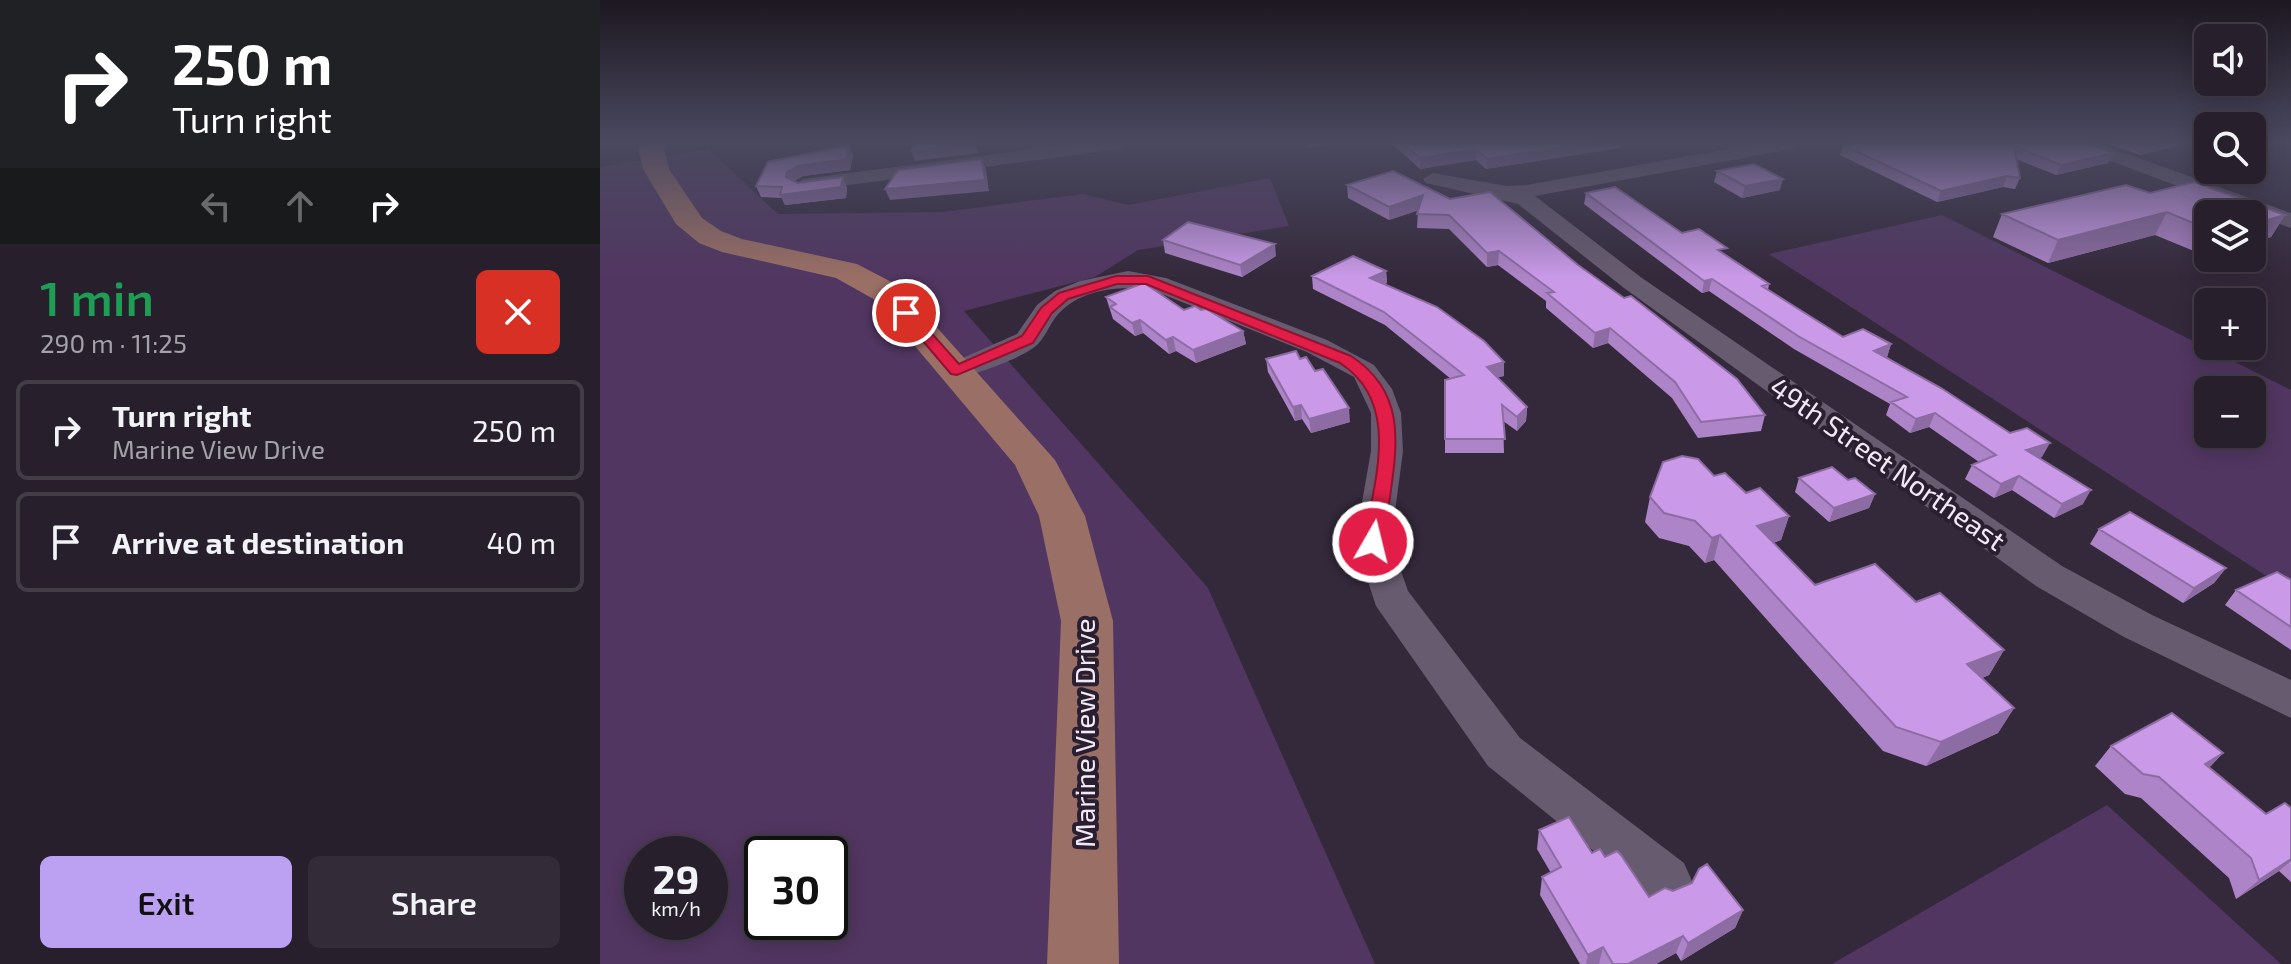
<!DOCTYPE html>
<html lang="en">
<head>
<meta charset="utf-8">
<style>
	body { margin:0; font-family:"Exo 2",sans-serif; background:#332c38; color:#f1f3f6; height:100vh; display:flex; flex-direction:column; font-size:30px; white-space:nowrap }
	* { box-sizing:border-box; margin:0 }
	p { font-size:26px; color:#a4a2a9 }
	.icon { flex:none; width:44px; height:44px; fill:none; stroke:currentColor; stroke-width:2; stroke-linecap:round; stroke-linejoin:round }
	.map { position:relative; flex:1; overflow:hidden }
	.panel { display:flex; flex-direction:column; background:#271f2c; width:600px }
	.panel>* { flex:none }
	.banner { background:#202124; color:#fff; overflow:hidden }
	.controls { position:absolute; left:1594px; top:24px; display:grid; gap:16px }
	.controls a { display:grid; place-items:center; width:72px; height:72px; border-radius:12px; background:#271f2c; box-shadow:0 4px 20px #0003,0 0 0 2px #433d48; font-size:40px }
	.speed { position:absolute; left:24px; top:836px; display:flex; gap:16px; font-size:40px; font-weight:700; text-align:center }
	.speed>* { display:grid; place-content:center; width:104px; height:104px; border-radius:50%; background:#271f2c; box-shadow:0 4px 20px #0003,0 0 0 2px #433d48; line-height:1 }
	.speed small { font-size:20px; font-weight:400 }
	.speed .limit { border:4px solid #111; border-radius:12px; background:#fff; color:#111 }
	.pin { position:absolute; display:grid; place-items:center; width:68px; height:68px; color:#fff; margin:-34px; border:4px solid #fff; border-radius:50%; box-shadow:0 2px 8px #0007 }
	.me { position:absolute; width:88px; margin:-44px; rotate:8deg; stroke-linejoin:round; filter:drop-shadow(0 0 6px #0008) }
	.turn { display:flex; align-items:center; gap:28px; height:168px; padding:0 40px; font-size:36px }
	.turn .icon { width:104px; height:104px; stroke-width:2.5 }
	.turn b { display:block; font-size:56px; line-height:68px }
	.lanes { display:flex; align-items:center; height:76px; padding:0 40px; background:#0003; justify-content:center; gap:40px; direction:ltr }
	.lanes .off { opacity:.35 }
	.round { display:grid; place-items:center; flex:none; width:84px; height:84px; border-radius:12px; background:#332c38 }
	.summary { display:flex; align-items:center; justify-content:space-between; height:136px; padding:0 40px }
	h1 { font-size:48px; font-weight:600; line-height:60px; color:#1e9e55 }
	.cta { display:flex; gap:16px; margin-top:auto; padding:16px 40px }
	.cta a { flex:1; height:92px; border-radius:12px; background:#bca0f2; color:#111; font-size:32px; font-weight:600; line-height:92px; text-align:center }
	.cta a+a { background:#332c38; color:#f1f3f6 }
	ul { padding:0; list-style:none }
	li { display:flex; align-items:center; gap:24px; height:100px; margin:0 16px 12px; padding:0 24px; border:4px solid #433d48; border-radius:12px }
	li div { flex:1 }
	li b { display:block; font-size:30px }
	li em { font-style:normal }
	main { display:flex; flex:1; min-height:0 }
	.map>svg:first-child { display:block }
</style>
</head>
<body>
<main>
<section class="panel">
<div class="banner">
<div class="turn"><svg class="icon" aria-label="right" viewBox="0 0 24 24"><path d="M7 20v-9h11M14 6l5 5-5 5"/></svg><div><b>250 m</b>Turn right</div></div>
<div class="lanes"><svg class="icon off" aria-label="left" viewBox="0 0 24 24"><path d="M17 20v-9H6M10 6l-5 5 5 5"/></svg><svg class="icon off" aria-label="ahead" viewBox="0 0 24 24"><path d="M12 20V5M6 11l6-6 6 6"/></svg><svg class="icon" aria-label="right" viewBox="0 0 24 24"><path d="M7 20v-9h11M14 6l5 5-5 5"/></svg></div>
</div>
<div class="summary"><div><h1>1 min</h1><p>290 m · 11:25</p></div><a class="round" style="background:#d93025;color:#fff"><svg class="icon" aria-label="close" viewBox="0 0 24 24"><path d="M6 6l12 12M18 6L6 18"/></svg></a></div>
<ul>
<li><svg class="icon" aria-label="right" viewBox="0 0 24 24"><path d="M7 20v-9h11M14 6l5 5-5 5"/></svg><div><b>Turn right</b><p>Marine View Drive</p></div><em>250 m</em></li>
<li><svg class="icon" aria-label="arrive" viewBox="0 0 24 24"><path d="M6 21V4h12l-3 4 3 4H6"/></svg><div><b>Arrive at destination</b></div><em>40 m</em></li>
</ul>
<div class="cta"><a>Exit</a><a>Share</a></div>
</section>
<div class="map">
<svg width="1691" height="964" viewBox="0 0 1691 964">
	<rect width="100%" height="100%" fill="#34293b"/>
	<path fill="#513661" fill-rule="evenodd" d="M108,149l70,65 165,-2 140,-18 45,11 142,-27 19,48 -151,24 -43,27 -131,34 244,277 167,376h-775v-797zM42,854h68v68h-68zM162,854h68v68h-68z
		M1342,215l349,175v202l-522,-338zM1608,390h44v44h-44z
		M1507,805l174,159h-449z"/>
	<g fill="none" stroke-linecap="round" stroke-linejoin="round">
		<path fill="#675b6f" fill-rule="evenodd" d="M479,143h51l-10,6 -317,42 -10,-6 10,-6z
			M1162,143h40l-10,6 -257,47 107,82 420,288 90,49 139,65v38l-167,-81 -88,-51 -412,-298 -106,-84 -92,-21 -3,-4 10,-6 74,13 20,-1z
			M1471,143h26l194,70v15l-218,-81z
			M528,271l38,7 161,62 47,25 18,24 9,24 2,38 -12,91 17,49 112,147 164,125 8,18 -8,18 -18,7 -18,-7 -27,-26 -133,-107 -112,-160 -21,-64 16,-91v-38l-17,-36 -47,-25 -155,-62c-33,-5 -75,-1 -97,28 -6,8 -10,19 -17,26 -12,13 -75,37 -91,33l-5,-6 5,-6 70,-31 20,-29 18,-14 25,-10z"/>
		<path fill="#9a6f65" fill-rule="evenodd" d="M42,143h24l-2,6 5,20 33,49 19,13 21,8 115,25 44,23 154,173 30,56 28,105 6,343h-72l14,-343 -22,-105 -24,-51 -138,-164 -41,-23 -114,-26 -23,-9 -23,-19 -33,-55 -5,-20z"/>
	</g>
	<path fill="#ae84c8" d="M791,143h230l-1,5 -134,21 -10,-9 -56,9z
		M1485,143l28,10 -5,10 -52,12 -40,-16 4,19 -5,11 -12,-2 -66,15 -97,-47 3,-10z
		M1505,143h84l-49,12z
		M253,155l-3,15 -47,6 -9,5 4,2 49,5 -1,10 -61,7 -3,-7 -21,-1 -5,-11z
		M793,171l185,94 187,150 -4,16 -63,7 -26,-40 -64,-55 -15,5 -47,-40v-7l-48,-36 -11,2 -38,-38 -32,-1 1,-18 -29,10 -41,-22 -1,-13z
		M1117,171l63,19 -38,8 -28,-16z
		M1594,182l91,33 -14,22 -19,6v-29h-44v41l-2,1 -51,-21 -107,28 -55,-26 9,-23 124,-29 24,8z
		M986,193l96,40 43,21 44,30 -1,6 75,47 48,7 -4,13 155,100 -3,1 44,46 -29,14 -42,-28 -18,8 -29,-19 7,-14 7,-3 -50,-35 -19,6 -24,-18 4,-11 -96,-55 -85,-58 -7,2 -118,-89z
		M563,240l113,16 -34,21 -77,-24z
		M786,271l1,12 -3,1 120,78v14l-7,1 30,30 -1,14 -9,10 -14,-10 1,32h-59v-73l6,-1 -66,-54 -72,-36 -1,-13z
		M506,297l78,13h17l42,21 3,13 -50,19 -20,-12 -7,3 -26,-21 -8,3 -22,-17z
		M666,359h34l50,63 -39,11 -9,-14 -7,2 -27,-49z
		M1114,476l75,40 -8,24 -8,3 42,42 101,17 88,48 -15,25 -7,3 32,30 -16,25 -72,33 -43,-15 -169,-191 -9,3 -16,-17 -30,-8 -14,-16 5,-25z
		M1199,478l49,2 27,14 -6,14 -40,14 -34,-30z
		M1499,529l127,39 -12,15 -31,20 -93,-59z
		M1691,580v70l-66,-45 11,-15z
		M1511,746l112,7 -14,15 57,46 25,-6v74l-12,-11 -43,28 -7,-21 -88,-80 -16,-4 -30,-28z
		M939,830l53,23 13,4 44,40 94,13 -8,18 -54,33 -5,-8 -20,11h-76l-40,-69 2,-18 9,-4 -14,-24z"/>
	<path fill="#8d6ca3" d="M375,143l4,10 -64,8 -4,-10z
		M705,143h32l-31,5z
		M989,143h32l-1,5 -134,21 1,-10z
		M1555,143h34l-49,12 5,-10z
		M248,145l5,10 -3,15 -47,6 -12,6 -5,-5 1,-5 11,-6z
		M876,149v11l-56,9v-11z
		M1513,153l-5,10 -52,12 5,-10z
		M382,159l4,11 3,21 -99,9 -5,-11z
		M1407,176l-4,11 -66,15 4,-11z
		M243,177l4,11 -1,10 -61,7 -5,-10z
		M1183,179l-3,11 -38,8 3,-12z
		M823,195v14l-34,11v-13z
		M1567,212l-12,23 -107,28 10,-23z
		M1685,215l-14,22 -19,6v-19z
		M675,244l1,12 -34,21 -2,-12z
		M899,251l-1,14 -11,2v-14z
		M786,271l1,12 -16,8 -1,-13z
		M1112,279l-3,12 -7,2 2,-12z
		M540,320l3,13 -8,3 -3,-13z
		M1010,328l-2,15 -15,5 2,-15z
		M643,331l3,13 -50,19 -3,-13z
		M573,337l3,14 -7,3 -3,-14z
		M1291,344l-4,13 -13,-6z
		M904,362v14l-17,4v-13z
		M701,405l1,14 -7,2 -2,-14z
		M927,407l-1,14 -9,10v-14z
		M749,408l1,14 -39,11 -2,-14z
		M1335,413l-6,14 -19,6 6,-14z
		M1450,443l-8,14 -23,7 7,-14z
		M1419,476l-7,14 -18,8 7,-14z
		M1491,490l-8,14 -29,14 8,-14z
		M1275,494l-6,14 -40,14 5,-14z
		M1189,516l-8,24 -31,11 7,-25z
		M1120,535l-6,25 -9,3 7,-25z
		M1626,568l-12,15 -31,20 11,-15z
		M1404,650l-15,25 -36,15 14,-26z
		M1414,708l-16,25 -72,33 15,-24z
		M1623,753l-20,21 2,-10z
		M1691,859v2l-12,10 -43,28 23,-19z
		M1143,910l-8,18 -54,33 7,-18z
		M1083,936l-7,17 -20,11h-28z
		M1003,947l-4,17h-13l2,-9z"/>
	<path fill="#ca9ae9" stroke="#8d6ca3" stroke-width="2" d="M316,143h58l-63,8z
		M802,143h187l-102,16 -11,-10 -56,9z
		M1256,143h229l28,10 -52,12 -47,-19 6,32 -13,-2 -66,15 -98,-46z
		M1538,143h17l-10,2z
		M248,145l-2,14 -48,7 -11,6 -1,5 12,6 45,-6 -2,10 -61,8 2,-8 -26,-1 12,-24z
		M382,159l3,21 -100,9 13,-19z
		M1154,164l29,15 -38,7 -28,-15z
		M793,171l57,28 40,-7 88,73 46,33 7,-2 106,83 28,36 -64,7 -26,-40 -65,-54 -15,5 -48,-40 7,-1 -55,-41 -12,2 -38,-38 -32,-1 6,-19 -34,12 -42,-22z
		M1594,182l91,33 -33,9v-10h-44v15l-41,-17 -109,28 -56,-26 124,-29 24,8z
		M1015,187l67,46 17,-4 28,19 -9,2 51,34 -7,2 81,51 20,-8 28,15 -17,7 67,37 69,45 17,-5 23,15 -24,7 65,40 -29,14 -43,-28 -18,8 -29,-19 24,-10 -61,-42 -19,6 -25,-17 16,-5 -109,-61 -86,-57 -8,2 -118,-88z
		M588,222l87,22 -35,21 -77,-25z
		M753,256l33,15 -16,7 67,29 47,34 20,21 -17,5 40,40 -10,10 -15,-12 3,34h-60v-59l19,-5 -80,-63 -72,-36z
		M544,283l40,27 11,-4 6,4 5,-1 37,22 -50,19 -20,-13 -7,3 -26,-20 -8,3 -22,-16 6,-3 -10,-7z
		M696,351l4,8 6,-2 9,14 8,-2 26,39 -40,11 -8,-14 -8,2 -27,-48z
		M1082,456l16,3 16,17 11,-3 21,20 14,-5 29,28 -32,10 58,59 60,-21 41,38 24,-9 64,57 -37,14 47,44 -73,34 -45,-15 -176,-192 -8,3 -17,-17 -31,-8 -14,-16 13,-35z
		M1232,467l16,13 7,-2 20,16 -41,14 -35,-30z
		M1530,512l96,56 -32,20 -95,-59z
		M1677,572l14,8v47l-55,-37z
		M1572,713l51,40 -18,11 61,50 19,-11 6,5v51l-32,21 -8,-22 -92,-81 -16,-3 -32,-28z
		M969,817l23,36 8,-4 5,8 12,-6 4,4 28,42 16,-9 8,3 19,-8 7,-14 8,-5 36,46 -55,33 -5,-7 -55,28h-15l-10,-17 -15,8 -46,-78 19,-10 -22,-37z"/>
	<linearGradient id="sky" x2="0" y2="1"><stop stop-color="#1d1720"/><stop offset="0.51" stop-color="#4a4960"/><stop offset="1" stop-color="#4a4960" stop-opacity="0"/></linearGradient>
	<rect width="1691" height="278" fill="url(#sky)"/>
	<path fill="#e11d48" stroke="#92132f" stroke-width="2" d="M548,276l203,80c54,35 47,85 39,141 -3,15 -2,36 -10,49l-7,2 -9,-6c10,-61 38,-139 -24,-179l-194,-79h-29l-49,15 -16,14 -19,30 -76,32 -6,-1 -52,-61 12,-3 48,54 63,-28 19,-28 18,-15 57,-17z"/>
	<g text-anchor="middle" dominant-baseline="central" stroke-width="8" stroke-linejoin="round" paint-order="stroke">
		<g font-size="28" fill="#f1eaf6" stroke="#2a1f31">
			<text transform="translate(1288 463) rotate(35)">49th Street Northeast</text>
			<text transform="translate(484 733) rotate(-90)">Marine View Drive</text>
		</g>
	</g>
</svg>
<div class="controls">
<a><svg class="icon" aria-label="sound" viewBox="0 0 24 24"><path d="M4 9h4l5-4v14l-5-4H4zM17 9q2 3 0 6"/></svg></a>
<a><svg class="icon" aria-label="search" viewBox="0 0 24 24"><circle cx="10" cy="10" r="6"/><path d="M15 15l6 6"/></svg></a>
<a><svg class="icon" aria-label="layers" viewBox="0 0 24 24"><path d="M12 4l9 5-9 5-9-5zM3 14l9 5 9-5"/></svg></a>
<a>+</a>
<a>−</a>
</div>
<div class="speed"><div>29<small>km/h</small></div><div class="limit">30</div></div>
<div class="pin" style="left:306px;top:313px;background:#d93025"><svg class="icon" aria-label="arrive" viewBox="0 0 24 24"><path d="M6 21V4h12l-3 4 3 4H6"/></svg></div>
<svg class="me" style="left:773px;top:542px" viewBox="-20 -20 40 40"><circle r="17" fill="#e11d48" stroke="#fff" stroke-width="3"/><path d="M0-11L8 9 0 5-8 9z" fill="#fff"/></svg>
</div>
</main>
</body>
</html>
